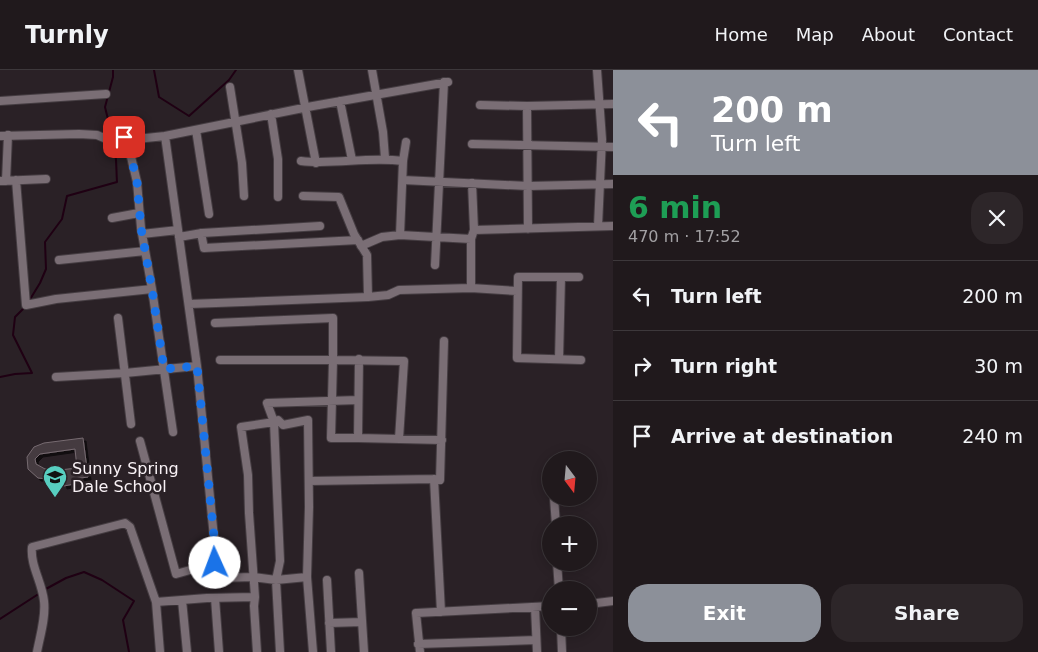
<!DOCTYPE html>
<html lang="en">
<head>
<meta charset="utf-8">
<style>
	body { margin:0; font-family:"DejaVu Sans",sans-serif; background:#2d2629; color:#f1f3f6; height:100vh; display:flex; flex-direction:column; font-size:19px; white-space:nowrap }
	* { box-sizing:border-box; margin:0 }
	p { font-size:16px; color:#a2a0a3 }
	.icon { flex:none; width:28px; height:28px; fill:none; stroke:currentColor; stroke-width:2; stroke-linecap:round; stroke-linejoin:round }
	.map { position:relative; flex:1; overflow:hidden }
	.drawer { display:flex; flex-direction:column; background:#20191c; width:425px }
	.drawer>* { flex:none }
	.banner { background:#8c9099; color:#fff; overflow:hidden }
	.needle { width:32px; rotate:164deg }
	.controls { position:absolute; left:542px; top:381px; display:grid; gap:10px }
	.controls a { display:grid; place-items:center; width:55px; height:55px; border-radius:50%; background:#20191c; box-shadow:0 2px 12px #0003,0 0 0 1px #3d383b; font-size:25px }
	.pin { position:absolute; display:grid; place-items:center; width:42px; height:42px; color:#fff; margin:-21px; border-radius:10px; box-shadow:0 2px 8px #0006 }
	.me { position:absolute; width:55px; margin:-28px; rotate:358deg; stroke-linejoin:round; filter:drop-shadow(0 0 4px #0008) }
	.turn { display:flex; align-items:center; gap:18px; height:105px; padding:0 15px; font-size:22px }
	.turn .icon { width:65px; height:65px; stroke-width:2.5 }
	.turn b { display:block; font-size:35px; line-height:42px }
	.round { display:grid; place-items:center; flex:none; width:52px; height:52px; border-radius:20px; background:#2d2629 }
	.headline { display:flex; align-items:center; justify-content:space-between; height:85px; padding:0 15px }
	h1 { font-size:30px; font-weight:700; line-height:38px; color:#1e9e55 }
	.button { display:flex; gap:10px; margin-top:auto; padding:10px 15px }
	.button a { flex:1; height:58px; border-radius:20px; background:#8c9099; color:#fff; font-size:20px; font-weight:700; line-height:58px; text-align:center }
	.button a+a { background:#2d2629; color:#f1f3f6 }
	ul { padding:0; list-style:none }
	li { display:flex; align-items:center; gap:15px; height:70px; padding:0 15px; border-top:1px solid #3d383b }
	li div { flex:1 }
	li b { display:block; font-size:19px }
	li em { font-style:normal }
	header { display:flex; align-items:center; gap:30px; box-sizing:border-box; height:70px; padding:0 25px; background:#20191c; border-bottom:1px solid #3d383b }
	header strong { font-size:24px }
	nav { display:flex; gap:28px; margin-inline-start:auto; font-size:18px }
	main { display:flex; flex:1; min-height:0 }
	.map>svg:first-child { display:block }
</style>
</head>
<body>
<header>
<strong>Turnly</strong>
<nav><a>Home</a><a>Map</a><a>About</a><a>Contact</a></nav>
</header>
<main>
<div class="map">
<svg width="613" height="582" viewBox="0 0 613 582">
	<defs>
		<filter id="shadow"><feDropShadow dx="3" dy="3" stdDeviation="0" flood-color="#0009"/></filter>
	</defs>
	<rect width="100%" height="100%" fill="#2a2126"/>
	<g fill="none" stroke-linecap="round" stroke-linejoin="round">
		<path stroke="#1f0013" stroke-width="2" d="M154,0l5,27 30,19 40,-36 7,-10
			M112,66l-7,-29 8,-30v-7
			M29,231l11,-18 6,-14 -1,-27 17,-23 5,-23 50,-14c-1,-14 0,-28 -4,-42
			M0,307l15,-3 17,-1 -19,-38 2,-18 10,-10
			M44,520l22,-12 18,-6 18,8 32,21 -11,19 6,32
			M0,549l40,-26"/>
	</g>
	<path fill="#443a3f" stroke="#776b71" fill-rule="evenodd" filter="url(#shadow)" d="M83,368l5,39 -15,2 1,5 -10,2 -1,-6 -14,2 -1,-3 -10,-1 -10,-9 -1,-12 7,-10 10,-4zM75,379l2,19 -26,3 -1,-2h-5l-9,-5 -1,-5 5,-5z"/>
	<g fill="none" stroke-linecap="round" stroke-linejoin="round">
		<g stroke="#453d42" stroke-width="10">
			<path id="minor" d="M298,0l18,93
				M372,0l11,62 2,26
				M597,0l5,69 -4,87
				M230,17l12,76 2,33
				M0,31l106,-7
				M340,31l12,59
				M480,35l47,1 86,-2
				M527,36l1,123
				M271,44l7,45v38
				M196,60l13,84
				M0,66l79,-2 18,1 7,3 20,-1 3,3 38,-4 32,230 21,212 35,-1 23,3 31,-3 6,75
				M165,66l148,-30 135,-24
				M127,70l10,42 4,46 11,61 21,143
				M472,74l141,3
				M301,91c34,4 68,-5 102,0
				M16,110l10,125 30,-6 96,-10
				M403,110l125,6 85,-2
				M0,111l46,-2
				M6,111l2,-46
				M303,126l36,1 15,37 13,21 1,42
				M112,148l27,-5
				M474,160l139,-4
				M201,163l3,15 154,-8
				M142,164l36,-4
				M400,165l3,-74 3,-19
				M179,167l23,-4 118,-7
				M361,176l21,-9 18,-2 71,4
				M59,190l86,-9
				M435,195l9,-183
				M579,207h-61l-1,81 64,2
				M471,218v-49l3,-9 -2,-47
				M189,234l179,-7 20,-2 11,-5 72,-2 46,3
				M118,248l13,106
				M215,253l118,-5v42l71,1 -5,78
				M359,289l-1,79 84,2
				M559,289l2,-82
				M220,290h113l-2,78h27
				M56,307l69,-4 72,-7
				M140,371l36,133 39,-11
				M434,409l6,1 4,-139
				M309,411l125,-2 7,133
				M554,428l2,27
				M557,492l2,28
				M359,503l5,79
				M307,507l2,-70 -1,-87 -25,5 -5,-5 -4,2 -7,-19 91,-3
				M327,510l4,72
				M255,527l-6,-84 -1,-38 -7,-48 33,-5 6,139 -4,19 4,72
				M215,528l4,54
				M182,530l5,52
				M156,532l51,-4 48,-1 -1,9 3,46
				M589,534l24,-3
				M535,537l2,45
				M329,553l33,-1
				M561,558l1,24
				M418,574l118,-4
				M37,582c3,-16 9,-35 7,-51 -2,-19 -14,-36 -12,-54l93,-24 5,4 26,75 4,50
				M420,582l-4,-39 135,-7"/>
		</g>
		<use href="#minor" stroke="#7a6e75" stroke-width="8"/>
	</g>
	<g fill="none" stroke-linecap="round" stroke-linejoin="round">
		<path stroke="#1a73e8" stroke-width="9" stroke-dasharray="0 16.2" d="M124,67l3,3 10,42 4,46 11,61 12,80 33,-3 17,171 1,26"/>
	</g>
	<defs>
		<g id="school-pin" transform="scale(1.25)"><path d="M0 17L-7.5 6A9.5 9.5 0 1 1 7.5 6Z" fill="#58cec0" stroke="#2a2126"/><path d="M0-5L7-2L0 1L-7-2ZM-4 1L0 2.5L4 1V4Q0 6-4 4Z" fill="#111"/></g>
	</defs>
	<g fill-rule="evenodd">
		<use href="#school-pin" x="55" y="407"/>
	</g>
	<g text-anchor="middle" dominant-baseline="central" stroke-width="5" stroke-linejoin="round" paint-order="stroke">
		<g font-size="16" fill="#f8f1f5" stroke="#2a2126" text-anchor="start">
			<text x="72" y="398">Sunny Spring<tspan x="72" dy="18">Dale School</tspan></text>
		</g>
	</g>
</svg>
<div class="controls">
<a><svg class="needle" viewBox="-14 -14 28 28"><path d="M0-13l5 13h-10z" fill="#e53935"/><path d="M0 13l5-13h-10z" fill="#a2a0a3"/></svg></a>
<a>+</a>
<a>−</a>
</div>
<div class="pin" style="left:124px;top:67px;background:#d93025"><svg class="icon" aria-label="arrive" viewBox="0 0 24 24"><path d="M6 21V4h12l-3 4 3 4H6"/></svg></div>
<svg class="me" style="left:215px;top:493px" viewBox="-20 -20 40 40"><circle r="19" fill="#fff"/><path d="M0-13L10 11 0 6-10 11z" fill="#1a73e8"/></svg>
</div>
<section class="drawer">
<div class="banner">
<div class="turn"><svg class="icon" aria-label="left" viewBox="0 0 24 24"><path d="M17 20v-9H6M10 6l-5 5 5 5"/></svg><div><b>200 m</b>Turn left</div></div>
</div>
<div class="headline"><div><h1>6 min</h1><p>470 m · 17:52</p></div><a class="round"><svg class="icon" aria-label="close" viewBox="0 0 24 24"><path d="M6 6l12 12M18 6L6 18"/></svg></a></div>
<ul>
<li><svg class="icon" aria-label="left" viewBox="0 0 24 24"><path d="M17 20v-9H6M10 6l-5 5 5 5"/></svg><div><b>Turn left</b></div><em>200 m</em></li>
<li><svg class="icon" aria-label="right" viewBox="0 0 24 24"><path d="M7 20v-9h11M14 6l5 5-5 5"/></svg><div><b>Turn right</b></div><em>30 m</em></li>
<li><svg class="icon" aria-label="arrive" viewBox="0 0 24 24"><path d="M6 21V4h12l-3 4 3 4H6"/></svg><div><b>Arrive at destination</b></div><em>240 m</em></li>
</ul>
<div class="button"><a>Exit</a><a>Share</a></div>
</section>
</main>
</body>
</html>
